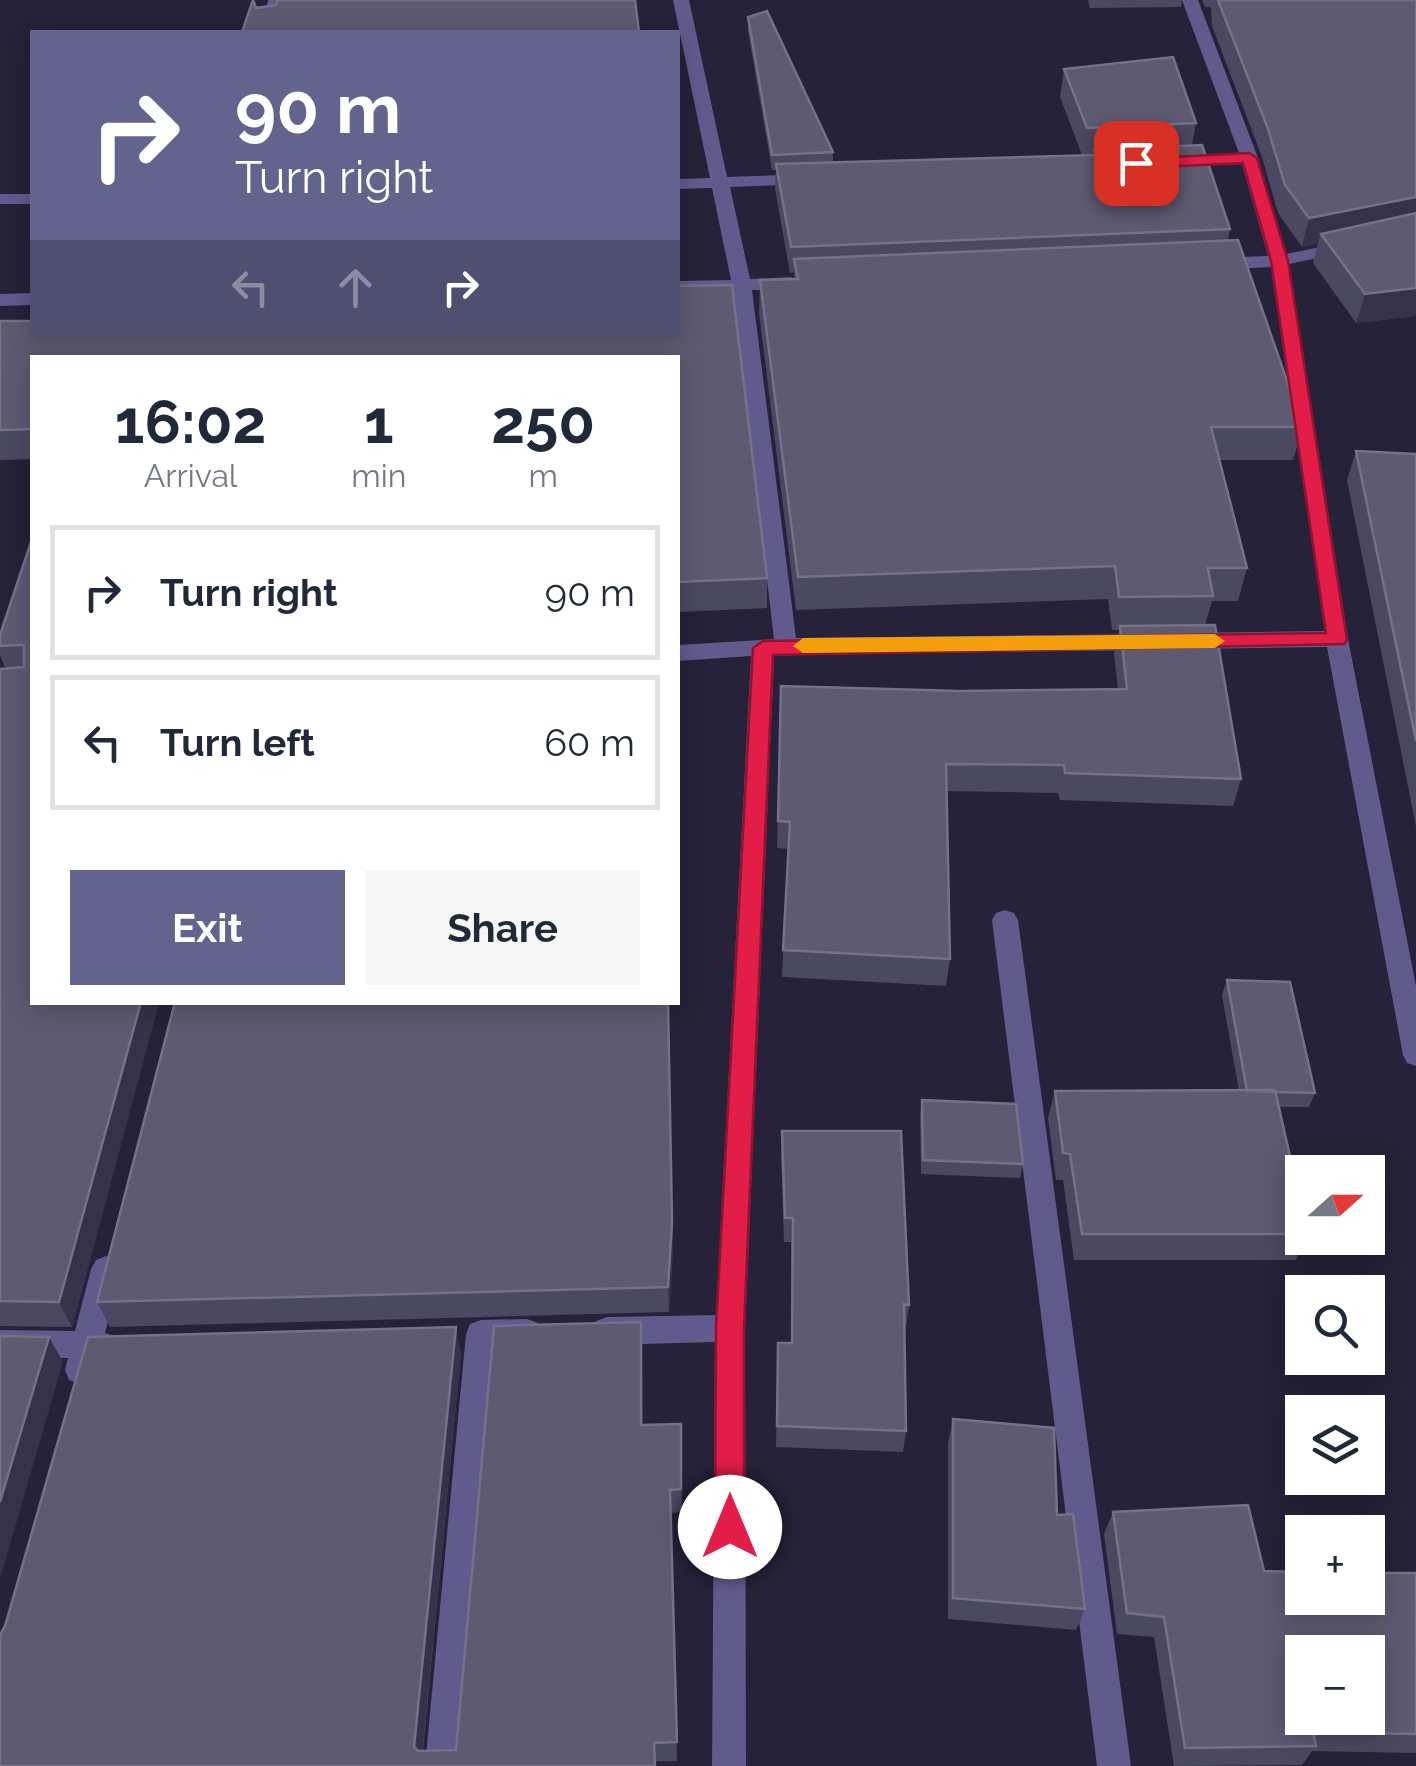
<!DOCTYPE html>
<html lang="en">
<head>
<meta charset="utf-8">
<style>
	body { margin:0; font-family:Raleway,sans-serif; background:#f6f6f7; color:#1f2937; height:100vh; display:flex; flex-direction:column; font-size:38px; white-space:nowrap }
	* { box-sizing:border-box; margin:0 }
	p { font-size:32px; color:#747a83 }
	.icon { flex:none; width:55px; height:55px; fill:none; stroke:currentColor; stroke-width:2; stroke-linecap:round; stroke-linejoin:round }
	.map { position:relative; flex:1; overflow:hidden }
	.panel { position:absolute; left:30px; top:355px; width:650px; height:650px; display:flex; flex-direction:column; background:#fff; border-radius:0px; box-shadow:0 5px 25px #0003 }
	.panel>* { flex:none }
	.hud { position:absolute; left:30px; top:30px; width:650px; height:305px; border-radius:0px; box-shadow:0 5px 25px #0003; background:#63648e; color:#fff; overflow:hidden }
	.needle { width:65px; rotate:69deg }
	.controls { position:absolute; left:1285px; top:1155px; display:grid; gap:20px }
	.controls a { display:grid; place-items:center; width:100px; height:100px; border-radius:0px; background:#fff; box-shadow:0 5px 25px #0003; font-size:50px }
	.pin { position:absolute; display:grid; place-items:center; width:85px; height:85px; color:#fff; margin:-42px; border-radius:20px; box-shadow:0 5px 15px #0006 }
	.me { position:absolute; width:110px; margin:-55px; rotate:0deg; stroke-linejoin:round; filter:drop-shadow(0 0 8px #0008) }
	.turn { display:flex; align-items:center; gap:35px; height:210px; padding:0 40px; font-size:45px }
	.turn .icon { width:130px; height:130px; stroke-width:2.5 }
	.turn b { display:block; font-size:70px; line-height:85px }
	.lanes { display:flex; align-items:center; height:95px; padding:0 40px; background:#0003; justify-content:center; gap:50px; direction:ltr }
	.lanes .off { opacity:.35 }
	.eta { display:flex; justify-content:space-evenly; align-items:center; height:170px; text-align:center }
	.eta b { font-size:60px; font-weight:700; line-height:70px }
	.action { display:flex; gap:20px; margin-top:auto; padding:20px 40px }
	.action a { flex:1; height:115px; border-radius:0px; background:#63648e; color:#fff; font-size:40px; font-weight:700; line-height:115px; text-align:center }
	.action a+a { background:#f6f6f7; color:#1f2937 }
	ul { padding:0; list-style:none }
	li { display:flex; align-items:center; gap:30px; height:135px; margin:0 20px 15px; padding:0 20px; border:5px solid #e0e1e3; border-radius:0px }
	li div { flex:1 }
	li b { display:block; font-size:38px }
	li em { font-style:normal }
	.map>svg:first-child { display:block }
</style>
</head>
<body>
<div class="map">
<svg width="1416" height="1766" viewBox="0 0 1416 1766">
	<rect width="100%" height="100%" fill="#252239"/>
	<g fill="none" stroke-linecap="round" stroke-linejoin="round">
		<path fill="#615a8d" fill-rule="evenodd" d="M268,0h16l-7,32h-16z
			M673,0h16l38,177 83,-3 9,5 -9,5 -80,3 20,92 42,-2 9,6 -9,6 -40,1 44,348 351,-4 11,8 -11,8 -373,5 -29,673 1,438h-34l3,-424 -108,3 -11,-4 -4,-10 4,-10 11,-4 109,-2 35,-659 -73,5v-16l96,-6 -41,-348 -55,1v-11l53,-1 -19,-92 -34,1v-10l32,-1z
			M1182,0h16l60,158 28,96 59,-12 9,5 -3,4 -62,13 59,375 68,347v80l-9,-3 -4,-8 -76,-408 -140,2 -11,-8 11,-8 138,-2 -54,-364 -59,3 -9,-6 9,-6 56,-2 -26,-92 -68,3 -9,-5 9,-5 65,-4z
			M0,194h32v10h-32z
			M32,293v12l-32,1v-12z
			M1005,910l9,3 4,7 113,846h-34l-105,-846 4,-7z
			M106,1256l10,4 5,9 -16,64 7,2 4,10 -4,10 -14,4 -7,21 -11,4 -11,-4 -4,-10 3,-12h-68v-28l75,1 16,-62 5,-9z
			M527,1319l11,4 4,10 -4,10 -43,4 -36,419h-34l41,-432 4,-10 11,-4z"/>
	</g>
	<path fill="#4b4961" d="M1088,0h94l-1,7 -91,1z
		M1202,0h214v316l-60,7 -43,-60 5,-20 -16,4 -24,-34 -16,-56 -50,-131 -1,-19h-6z
		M748,17l85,135v10l249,-7 -22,-58 4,-28 132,54 -4,22 38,84 -2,11 75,187 -10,33h-73l27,108 -9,33h-26l-7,24 36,154 -8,27 -173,-6 -2,-7 -111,-2 3,168 -4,27 -164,-9 6,-128 -11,-1 4,-162 179,5 158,-2 -4,-35 5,-24h-7l-4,-31 -312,11 -37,-297 1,-33 34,-1v-7l-4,1 -15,-84 1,-19h-4l-24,-139z
		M732,285l35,293v30l-89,4v-254h-646v101l-32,1v-139h32v11h646v-46z
		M1356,451l60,3v373l-69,-347z
		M32,539v463h127l-87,325 -72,-1v-657l5,-1 -5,-13v-20z
		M1227,980l88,113 -6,14h-30l23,103v28h4l-10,22h-222l-11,-80h-7l-8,-62 7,-27h184l-17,-96z
		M668,1002l5,247 -4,63 -559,15 -13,-25z
		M922,1100l101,64 -3,14 -99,-4 -1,-60z
		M782,1131l127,174 -3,22h-2l2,104 -3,21 -127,-5 2,-104h13v-101h-7l-3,-87z
		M642,1347l1,78 38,-1 1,88 -11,1 6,248 -677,5 461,-414 -38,399 33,-1z
		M953,1419l104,96 28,94 -9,21 -128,-11v-176z
		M1113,1512l151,59 152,2v180l-104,-2 -10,14 -128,1 -20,-129 -37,-3 -13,-100z"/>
	<path fill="#35324a" d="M1416,197v27l-95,10 -3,9 -16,4 7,-29z
		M1416,288v28l-60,7 9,-29z
		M141,1002h18l-87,325 -13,-25z
		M668,1002l5,247 -4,63 -1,-25z
		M641,1322l1,25 1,102 -2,-24z
		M456,1327l5,25 -40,414 -7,-19z
		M49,1337l14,25 -63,217v-77z"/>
	<path fill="#5d5a72" stroke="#747288" stroke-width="2.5" fill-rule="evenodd" d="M253,0l3,8 20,-3 1,-5h358l4,32h-397z
		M1218,0h198v197l-107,21 -24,-33 -17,-56z
		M767,11l66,141 -61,3 -24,-138z
		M1173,57l23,66 -109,5 -23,-59z
		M1202,145l28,84 -439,18 -15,-83 320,-9 -2,-5z
		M1416,213v75l-51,6 -44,-60z
		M1238,240l65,187h-92l36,141h-39l5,28 -94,1 -4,-31 -317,11 -38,-297 38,-1 -4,-20z
		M732,285l35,293 -89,4v-224h-646v71l-32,1v-109h32v11h646v-46z
		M1356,451l60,3v287z
		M32,539v463h109l-82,300 -59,-1v-632l24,-2v-22l-24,1v-11z
		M1215,625l26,154 -176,-6 -1,-8 -118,-1 4,195 -167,-9 7,-128 -12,-1 3,-135 179,5 167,-2 -7,-63z
		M1227,980l63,2 25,111 -68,-2z
		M175,1002h493l4,220 -4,65 -571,15z
		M1275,1090l27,120v24h-220l-12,-80 -7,-1 -8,-62z
		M922,1100l94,4 7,60 -100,-4z
		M782,1131h119l8,174 -5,-1 2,127 -129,-5 1,-83h14l1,-125h-8z
		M641,1322v103l40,-1v65l-11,1 7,252 -23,1 1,23h-655v-131l5,-9 83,-289 368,-10 -42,420 4,4 38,-1 38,-424z
		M0,1336l49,1 -49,165z
		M953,1419l101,9 3,87 16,-1 12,95 -132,-11z
		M1248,1505l16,66 38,1v26h66v-25h48v161l-103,-2 3,14 -131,2 -21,-131 -37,-4 -14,-101zM1302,1652h66v66h-66z"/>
	<path fill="#e11d48" stroke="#92132f" stroke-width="2.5" d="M1249,153l8,5 31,103 59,379 -3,4 -571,11 -29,673v199l-4,10 -10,4 -10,-4 -5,-10 1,-199 37,-680 10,-7 563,-8 -55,-372 -28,-98 -107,5 -8,-5 8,-4z"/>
	<path fill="#f59e0b" d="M1215,634l10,7 -10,7 -412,5 -10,-7 10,-8z"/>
</svg>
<div class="controls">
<a><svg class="needle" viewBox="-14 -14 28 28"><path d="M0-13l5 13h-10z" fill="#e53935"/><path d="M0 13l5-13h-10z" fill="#747a83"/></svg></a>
<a><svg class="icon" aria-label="search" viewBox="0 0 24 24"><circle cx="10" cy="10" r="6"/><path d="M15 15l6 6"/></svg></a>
<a><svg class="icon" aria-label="layers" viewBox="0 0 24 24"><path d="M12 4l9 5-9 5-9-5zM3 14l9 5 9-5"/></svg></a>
<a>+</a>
<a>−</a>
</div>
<div class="pin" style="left:1136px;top:163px;background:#d93025"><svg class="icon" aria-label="arrive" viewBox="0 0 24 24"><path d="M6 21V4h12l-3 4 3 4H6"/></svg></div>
<svg class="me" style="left:730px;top:1527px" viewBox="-20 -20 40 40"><circle r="19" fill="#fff"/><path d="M0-13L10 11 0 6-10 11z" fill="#e11d48"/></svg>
<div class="hud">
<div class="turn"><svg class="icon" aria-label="right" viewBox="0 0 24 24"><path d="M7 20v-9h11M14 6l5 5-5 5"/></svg><div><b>90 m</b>Turn right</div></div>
<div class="lanes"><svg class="icon off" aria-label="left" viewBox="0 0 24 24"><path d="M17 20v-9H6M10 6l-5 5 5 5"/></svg><svg class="icon off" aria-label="ahead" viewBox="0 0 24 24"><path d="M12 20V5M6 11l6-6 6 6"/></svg><svg class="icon" aria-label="right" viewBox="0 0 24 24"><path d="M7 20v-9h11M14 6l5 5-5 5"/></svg></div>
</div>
<section class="panel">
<div class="eta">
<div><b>16:02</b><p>Arrival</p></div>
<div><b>1</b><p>min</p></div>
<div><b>250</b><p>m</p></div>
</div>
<ul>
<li><svg class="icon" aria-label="right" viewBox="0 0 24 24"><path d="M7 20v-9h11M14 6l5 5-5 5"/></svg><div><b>Turn right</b></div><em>90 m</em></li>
<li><svg class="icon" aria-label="left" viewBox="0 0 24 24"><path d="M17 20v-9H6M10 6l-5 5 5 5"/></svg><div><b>Turn left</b></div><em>60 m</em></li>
</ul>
<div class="action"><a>Exit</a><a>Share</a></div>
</section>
</div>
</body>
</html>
